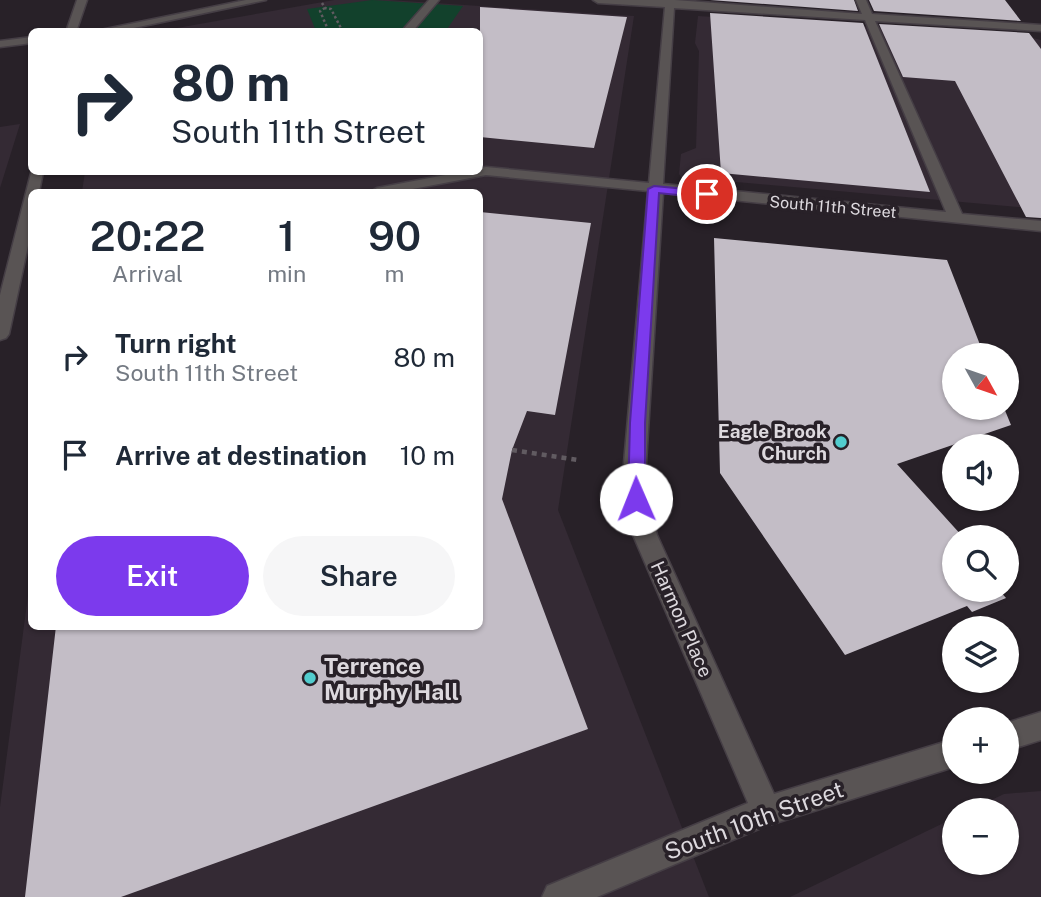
<!DOCTYPE html>
<html lang="en">
<head>
<meta charset="utf-8">
<style>
	body { margin:0; font-family:"Public Sans",sans-serif; background:#f6f6f7; color:#1f2937; height:100vh; display:flex; flex-direction:column; font-size:26px; white-space:nowrap }
	* { box-sizing:border-box; margin:0 }
	p { font-size:23px; color:#747a83 }
	.icon { flex:none; width:38px; height:38px; fill:none; stroke:currentColor; stroke-width:2; stroke-linecap:round; stroke-linejoin:round }
	.map { position:relative; flex:1; overflow:hidden }
	.details { position:absolute; left:28px; top:189px; width:455px; height:441px; display:flex; flex-direction:column; background:#fff; border-radius:10px; box-shadow:0 2px 5px #0004 }
	.details>* { flex:none }
	.banner { position:absolute; left:28px; top:28px; width:455px; height:147px; border-radius:10px; box-shadow:0 2px 5px #0004; background:#fff; color:#1f2937; overflow:hidden }
	.needle { width:46px; rotate:130deg }
	.tools { position:absolute; left:942px; top:343px; display:grid; gap:14px }
	.tools a { display:grid; place-items:center; width:77px; height:77px; border-radius:50%; background:#fff; box-shadow:0 2px 5px #0004; font-size:35px }
	.pin { position:absolute; display:grid; place-items:center; width:60px; height:60px; color:#fff; margin:-30px; border:4px solid #fff; border-radius:50%; box-shadow:0 2px 7px #0007 }
	.me { position:absolute; width:77px; margin:-38px; rotate:359deg; stroke-linejoin:round; filter:drop-shadow(0 0 5px #0008) }
	.turn { display:flex; align-items:center; gap:24px; height:147px; padding:0 28px; font-size:32px }
	.turn .icon { width:91px; height:91px; stroke-width:2.5 }
	.turn b { display:block; font-size:49px; line-height:60px }
	.eta { display:flex; justify-content:space-evenly; align-items:center; height:119px; text-align:center }
	.eta b { font-size:42px; font-weight:600; line-height:49px }
	.cta { display:flex; gap:14px; margin-top:auto; padding:14px 28px }
	.cta a { flex:1; height:80px; border-radius:42px; background:#7c3aed; color:#fff; font-size:28px; font-weight:600; line-height:80px; text-align:center }
	.cta a+a { background:#f6f6f7; color:#1f2937 }
	ul { padding:0; list-style:none }
	li { display:flex; align-items:center; gap:21px; height:98px; padding:0 28px }
	li div { flex:1 }
	li b { display:block; font-size:26px }
	li em { font-style:normal }
	.map>svg:first-child { display:block }
</style>
</head>
<body>
<div class="map">
<svg width="1041" height="897" viewBox="0 0 1041 897">
	<rect width="100%" height="100%" fill="#282128"/>
	<path fill="#342a34" d="M334,0h55l245,16 -76,494 151,387h-709v-90l31,-234 1,53h448v-434h-398l3,-20h395v-140l-320,-1z
		M698,16l331,21 12,3v169l-360,-32 -2,-3 2,-20 15,-6 3,-97 -4,-8z
		M20,124l-20,64v-61z
		M1041,791v106h-251l164,-79v45h52v-53h-35l33,-16z"/>
	<path fill="#12412c" d="M372,0l91,6 -18,26 -129,-1 -9,-22z"/>
	<path fill="#c3bdc6" d="M710,0h144l4,11z
		M869,0h136l16,21 -147,-10z
		M480,7l147,10 -33,131 -114,-11z
		M710,13l153,10 67,169 -209,-19z
		M879,24l150,9 12,16v169l-15,-1 -71,-136 -52,-4z
		M480,212l111,11 -36,192 -28,-4 -15,39 -10,49 86,230 -467,168h-96l31,-271h424z
		M714,238l233,22 37,95h-30v53h50l7,17 -114,39 66,73h-10l1,53h45l7,8 -34,14 -5,-6 -122,49 -125,-182z"/>
	<g fill="none" stroke-linecap="round" stroke-linejoin="round">
		<g stroke="#453e45" stroke-width="3">
			<path id="minor" d="M77,0h10l-11,32h-10z
				M246,0h20l-151,32h-24z
				M429,0h10l-27,32h-11z
				M593,0h82l187,14 -6,-14h10l6,14 169,11v6l-166,-10 87,193 79,7v10l-378,-38 -17,270 1,36 10,36 117,259 180,-55v28l-188,59 -169,71h-55l5,-11 201,-83 -115,-268 -8,-36 -1,-36 24,-272 -162,-16 -89,17h-27l7,-4 84,-16h19v-4l6,-1 163,16 16,-176 -67,-4zM674,8l191,12 81,192 -283,-28z
				M32,37v6l-32,4v-6z
				M32,169v3h11l-4,20h-7v35l-23,107 -3,4 -6,2v-45z
				M1041,712v28l-35,11v-28z"/>
		</g>
		<path stroke="#615b61" stroke-width="2.5" stroke-dasharray="2.5 2.5" stroke-linecap="butt" d="M322,3l3,5 6,1 12,23
			M325,8l-5,3 9,21"/>
		<path stroke="#615b61" stroke-width="4.5" stroke-dasharray="5 5" stroke-linecap="butt" d="M512,450l66,10"/>
		<use href="#minor" fill="#595454" fill-rule="evenodd"/>
	</g>
	<path fill="#7c3aed" stroke="#51269a" stroke-width="2" d="M654,186l53,5 5,3 -5,4 -48,-5 -14,230v76l-3,5h-12l-2,-5 2,-76 18,-234z"/>
	<g fill="#52cdce" stroke="#282128" stroke-width="2.5">
		<circle cx="841" cy="442" r="7"/>
		<circle cx="310" cy="678" r="7"/>
	</g>
	<g text-anchor="middle" dominant-baseline="central" stroke-width="7" stroke-linejoin="round" paint-order="stroke">
		<g font-size="16" fill="#ddd9de" stroke="#282128">
			<text transform="translate(833 207) rotate(5)">South 11th Street</text>
		</g>
		<g font-size="19" font-weight="bold" fill="#ddd9de" stroke="#282128" text-anchor="end">
			<text x="827" y="431">Eagle Brook<tspan x="827" dy="22">Church</tspan></text>
		</g>
		<g font-size="19" fill="#ddd9de" stroke="#282128">
			<text transform="translate(682 619) rotate(66)">Harmon Place</text>
		</g>
		<g font-size="23" font-weight="bold" fill="#ddd9de" stroke="#282128" text-anchor="start">
			<text x="324" y="665">Terrence<tspan x="324" dy="26">Murphy Hall</tspan></text>
		</g>
		<g font-size="23" fill="#ddd9de" stroke="#282128">
			<text transform="translate(754 820) rotate(-20)">South 10th Street</text>
		</g>
	</g>
</svg>
<div class="tools">
<a><svg class="needle" viewBox="-14 -14 28 28"><path d="M0-13l5 13h-10z" fill="#e53935"/><path d="M0 13l5-13h-10z" fill="#747a83"/></svg></a>
<a><svg class="icon" aria-label="sound" viewBox="0 0 24 24"><path d="M4 9h4l5-4v14l-5-4H4zM17 9q2 3 0 6"/></svg></a>
<a><svg class="icon" aria-label="search" viewBox="0 0 24 24"><circle cx="10" cy="10" r="6"/><path d="M15 15l6 6"/></svg></a>
<a><svg class="icon" aria-label="layers" viewBox="0 0 24 24"><path d="M12 4l9 5-9 5-9-5zM3 14l9 5 9-5"/></svg></a>
<a>+</a>
<a>−</a>
</div>
<div class="pin" style="left:707px;top:194px;background:#d93025"><svg class="icon" aria-label="arrive" viewBox="0 0 24 24"><path d="M6 21V4h12l-3 4 3 4H6"/></svg></div>
<svg class="me" style="left:636px;top:499px" viewBox="-20 -20 40 40"><circle r="19" fill="#fff"/><path d="M0-13L10 11 0 6-10 11z" fill="#7c3aed"/></svg>
<div class="banner">
<div class="turn"><svg class="icon" aria-label="right" viewBox="0 0 24 24"><path d="M7 20v-9h11M14 6l5 5-5 5"/></svg><div><b>80 m</b>South 11th Street</div></div>
</div>
<section class="details">
<div class="eta">
<div><b>20:22</b><p>Arrival</p></div>
<div><b>1</b><p>min</p></div>
<div><b>90</b><p>m</p></div>
</div>
<ul>
<li><svg class="icon" aria-label="right" viewBox="0 0 24 24"><path d="M7 20v-9h11M14 6l5 5-5 5"/></svg><div><b>Turn right</b><p>South 11th Street</p></div><em>80 m</em></li>
<li><svg class="icon" aria-label="arrive" viewBox="0 0 24 24"><path d="M6 21V4h12l-3 4 3 4H6"/></svg><div><b>Arrive at destination</b></div><em>10 m</em></li>
</ul>
<div class="cta"><a>Exit</a><a>Share</a></div>
</section>
</div>
</body>
</html>
